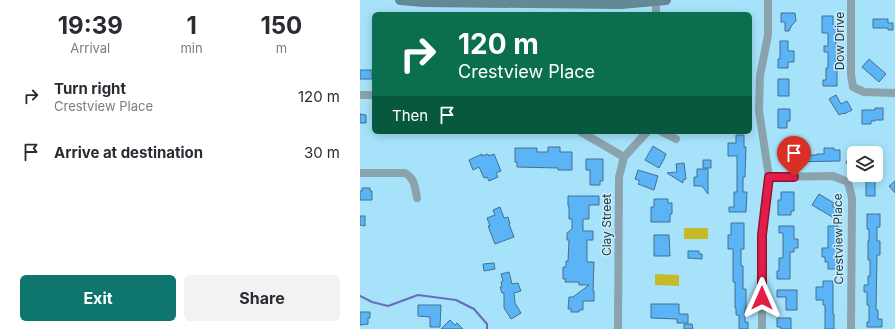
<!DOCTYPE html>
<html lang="en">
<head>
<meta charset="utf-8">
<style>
	body { margin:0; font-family:Inter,sans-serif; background:#f2f2f3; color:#2b2b33; height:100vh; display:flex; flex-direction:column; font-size:15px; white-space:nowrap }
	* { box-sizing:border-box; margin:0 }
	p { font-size:13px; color:#7c7c81 }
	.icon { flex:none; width:22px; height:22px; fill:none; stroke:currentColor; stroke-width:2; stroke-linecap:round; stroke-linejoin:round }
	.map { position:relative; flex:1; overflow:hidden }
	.details { display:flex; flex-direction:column; background:#fff; width:360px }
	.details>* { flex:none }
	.top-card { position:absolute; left:12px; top:12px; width:380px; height:122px; border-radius:6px; box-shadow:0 2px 10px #0003; background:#0b6e4f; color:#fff; overflow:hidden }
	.buttons { position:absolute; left:487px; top:146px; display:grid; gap:8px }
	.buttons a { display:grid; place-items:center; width:36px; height:36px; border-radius:6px; background:#fff; box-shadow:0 2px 10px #0003; font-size:20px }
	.pin { position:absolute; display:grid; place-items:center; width:34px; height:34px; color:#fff; margin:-41px -17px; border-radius:50% 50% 50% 0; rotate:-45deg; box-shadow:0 0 4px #0007 }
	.pin .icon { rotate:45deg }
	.me { position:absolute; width:44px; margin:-22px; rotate:0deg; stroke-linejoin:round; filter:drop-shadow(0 0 3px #0008) }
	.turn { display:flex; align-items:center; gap:14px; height:84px; padding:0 20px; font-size:18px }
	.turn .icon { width:52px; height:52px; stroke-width:2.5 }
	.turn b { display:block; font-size:28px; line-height:34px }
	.then { display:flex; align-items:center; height:38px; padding:0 20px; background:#0003; gap:8px; font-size:15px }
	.eta { display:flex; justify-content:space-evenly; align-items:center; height:68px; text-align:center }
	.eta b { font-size:24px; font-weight:700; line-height:28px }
	.button { display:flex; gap:8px; margin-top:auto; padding:8px 20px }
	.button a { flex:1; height:46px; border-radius:6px; background:#0f766e; color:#fff; font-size:16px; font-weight:700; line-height:46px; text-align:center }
	.button a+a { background:#f2f2f3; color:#2b2b33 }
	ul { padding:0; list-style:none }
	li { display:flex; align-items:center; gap:12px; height:56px; padding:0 20px }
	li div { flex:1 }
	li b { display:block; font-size:15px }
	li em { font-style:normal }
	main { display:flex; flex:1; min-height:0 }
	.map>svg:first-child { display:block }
</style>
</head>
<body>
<main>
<section class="details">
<div class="eta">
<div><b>19:39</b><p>Arrival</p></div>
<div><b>1</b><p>min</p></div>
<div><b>150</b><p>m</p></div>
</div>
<ul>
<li><svg class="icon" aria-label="right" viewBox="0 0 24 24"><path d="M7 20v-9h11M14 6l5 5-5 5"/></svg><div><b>Turn right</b><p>Crestview Place</p></div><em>120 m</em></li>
<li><svg class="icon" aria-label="arrive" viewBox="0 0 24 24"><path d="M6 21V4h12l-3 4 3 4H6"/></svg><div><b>Arrive at destination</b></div><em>30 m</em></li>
</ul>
<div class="button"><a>Exit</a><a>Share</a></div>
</section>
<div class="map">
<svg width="535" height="329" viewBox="0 0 535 329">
	<rect width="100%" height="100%" fill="#a6e3fa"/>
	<path fill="#c8b928" d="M324,228h24v11h-24z
		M295,274l24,1v11l-24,-1z"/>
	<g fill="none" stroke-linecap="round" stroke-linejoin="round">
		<path stroke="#686cbd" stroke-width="2" d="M0,296l12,6 16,4 30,-11 38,5 18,9 13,15v5"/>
	</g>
	<path fill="#5ab4f6" stroke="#456f90" d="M421,13h14l1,8 -4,4 -3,6h-4v-9h-4z
		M462,16h11v9h4v8h-1v35h1v18h-14v-6h3v-12h2v-16h-4v-6h4v-13h-6z
		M513,19h15v4h5v7h-5v-2h-15z
		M420,41h8v10h6v11h-6v6h-10v-9h2z
		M509,59l17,15 -7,8 -17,-15z
		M0,70h12v9h-12z
		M418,79h11v17h-11z
		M476,95l5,9 6,-3 5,9 -8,4 -1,-1 -4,2 -10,-16z
		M515,108h8v12h-8v1h-4v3h-9v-14h13z
		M418,109h12v12h-3v7h-9z
		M0,114l6,1v8h-6z
		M376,135h8v12h2l-1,30h-2v15h4l-1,20h-17v-5h5v-15h3v-36h-9v-13h8z
		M424,145h12v5h4v5h17v-1h7v-6h10v2h6v11l-50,1v-9h-6z
		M293,146l13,8 -2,5 -5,9 -14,-8z
		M188,147h12v5h12v18h-14v-2l-41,-1v-5h-2v-14h22v4h11z
		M494,147v20l-8,-4z
		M122,154v2l6,-2 1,2 5,-2 7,17 -5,2 2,4 -9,4 -2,-4 -3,1 -5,-11 -6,3 -4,-10z
		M226,159h17v22h-3v4h-10v-15h-4z
		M343,160h8v8h-8z
		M324,163l2,16 -3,1v3l-16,-10 10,-1 -1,-8z
		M337,169h11v25l-6,-8h-8v-9h3z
		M278,170l20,6 -4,14 -16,-6 2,-3 -5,-2z
		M506,178h9v18h-9z
		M535,181v12l-6,-7z
		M2,188h8v3h2v9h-12v-9h2z
		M421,192h13v19h-3v4h-13v-15h3z
		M459,194l15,9 -2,3 7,4 -5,8 -22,-13z
		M208,196h31v9h-10v14h-6v12h10v9h-6v22h7l-1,29h1v10h-11v9h-4v2h-8v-3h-3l1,-12h4l16,-12h-10v-3h-14l1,-3h-3v-12h3v-6h2l1,-21h-2v-7l5,-4v-10h-3v-13h-1z
		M294,199h14v4h4v11h-2v8h-19v-15h3z
		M140,207l4,11 4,-1 2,7h-1l5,13 -19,7 -7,-18h2l-3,-8 8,-3 -2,-5z
		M507,214h13v13h-3v14h3v14h-3l-1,55h2v9h4v8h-15v-5h2v-17h-2v-13h-3v-7h4v-9h2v-16h-2v-19h1v-12h-2z
		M0,216h5v10l-5,-1z
		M371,223h13v26h-3v17h2v23h3v19h-1v14h3v7h-9v-14h-3v-7h-1v-26h-2v-33h-5v-14h3z
		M419,226h15v13h4v9h-4v4h-4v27h-13v-8h2v-13h4v-25h-4z
		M468,226h10v43h-10v-7h-3v-5h-3v-9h6z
		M294,235h15l1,21h-16z
		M328,251h11v3h3v5l-14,-1z
		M134,263l1,6 -11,2 -1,-7z
		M149,272l3,12 6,-1 3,8 -7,2 1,10 6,10 -10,6 -7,-11v-15h-2l-2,-6h2l-1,-5 2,-1 -2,-7z
		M463,281h10v33h1v15h-9v-24h-2v-5h-7v-13h7z
		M417,290h20v20h-11v-13h-9z
		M291,304h28v10h9v9h-11v-4l-26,-1z
		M58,305h23l-1,22h-10v-10l-12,-1z
		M0,312h10v6h-2v6l-8,1z
		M417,318h14v11h-10v-2h-4z
		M90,320l5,5 2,-2 6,6h-22z
		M324,324h8l1,5h-9z"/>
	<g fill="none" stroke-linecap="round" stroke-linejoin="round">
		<path stroke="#8aa3ad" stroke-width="8" d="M491,0v75l2,12 11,5 31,1
			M296,1v13
			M0,95h12
			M221,132l43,25
			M302,132l14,7
			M0,173h45c10,5 10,15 12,25
			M409,177l64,-1 15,6 4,16 -1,131
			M258,329l1,-152 5,-20 23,-25
			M402,329v-94l7,-58 -10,-66 1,-35 8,-41v-35"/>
		<path stroke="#638997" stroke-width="10" d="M40,0l23,2 198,2 45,-4"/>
	</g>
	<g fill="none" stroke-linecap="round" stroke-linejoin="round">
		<g stroke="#92132f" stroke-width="10">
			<path id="route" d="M402,298v-63l7,-58h25"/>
		</g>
		<use href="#route" stroke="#e11d48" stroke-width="7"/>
	</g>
	<g text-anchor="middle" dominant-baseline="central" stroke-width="3" stroke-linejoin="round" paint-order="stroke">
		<g font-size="12" fill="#223b45" stroke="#c9ecfa">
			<text transform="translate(479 41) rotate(-90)">Dow Drive</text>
			<text transform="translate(246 225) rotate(-90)">Clay Street</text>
			<text transform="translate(478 239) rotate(-91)">Crestview Place</text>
		</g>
	</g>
</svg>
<div class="buttons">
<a><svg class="icon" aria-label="layers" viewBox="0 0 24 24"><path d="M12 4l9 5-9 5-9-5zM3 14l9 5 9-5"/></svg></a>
</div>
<div class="pin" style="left:434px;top:177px;background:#d93025"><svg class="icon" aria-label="arrive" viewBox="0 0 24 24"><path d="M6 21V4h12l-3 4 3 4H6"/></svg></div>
<svg class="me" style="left:402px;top:298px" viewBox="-20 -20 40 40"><path d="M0-17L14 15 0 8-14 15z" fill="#e11d48" stroke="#fff" stroke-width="4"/></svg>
<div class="top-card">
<div class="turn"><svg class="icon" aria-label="right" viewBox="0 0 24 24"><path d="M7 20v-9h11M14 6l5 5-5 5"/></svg><div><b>120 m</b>Crestview Place</div></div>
<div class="then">Then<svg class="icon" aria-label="arrive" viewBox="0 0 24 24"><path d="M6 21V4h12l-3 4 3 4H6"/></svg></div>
</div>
</div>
</main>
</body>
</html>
